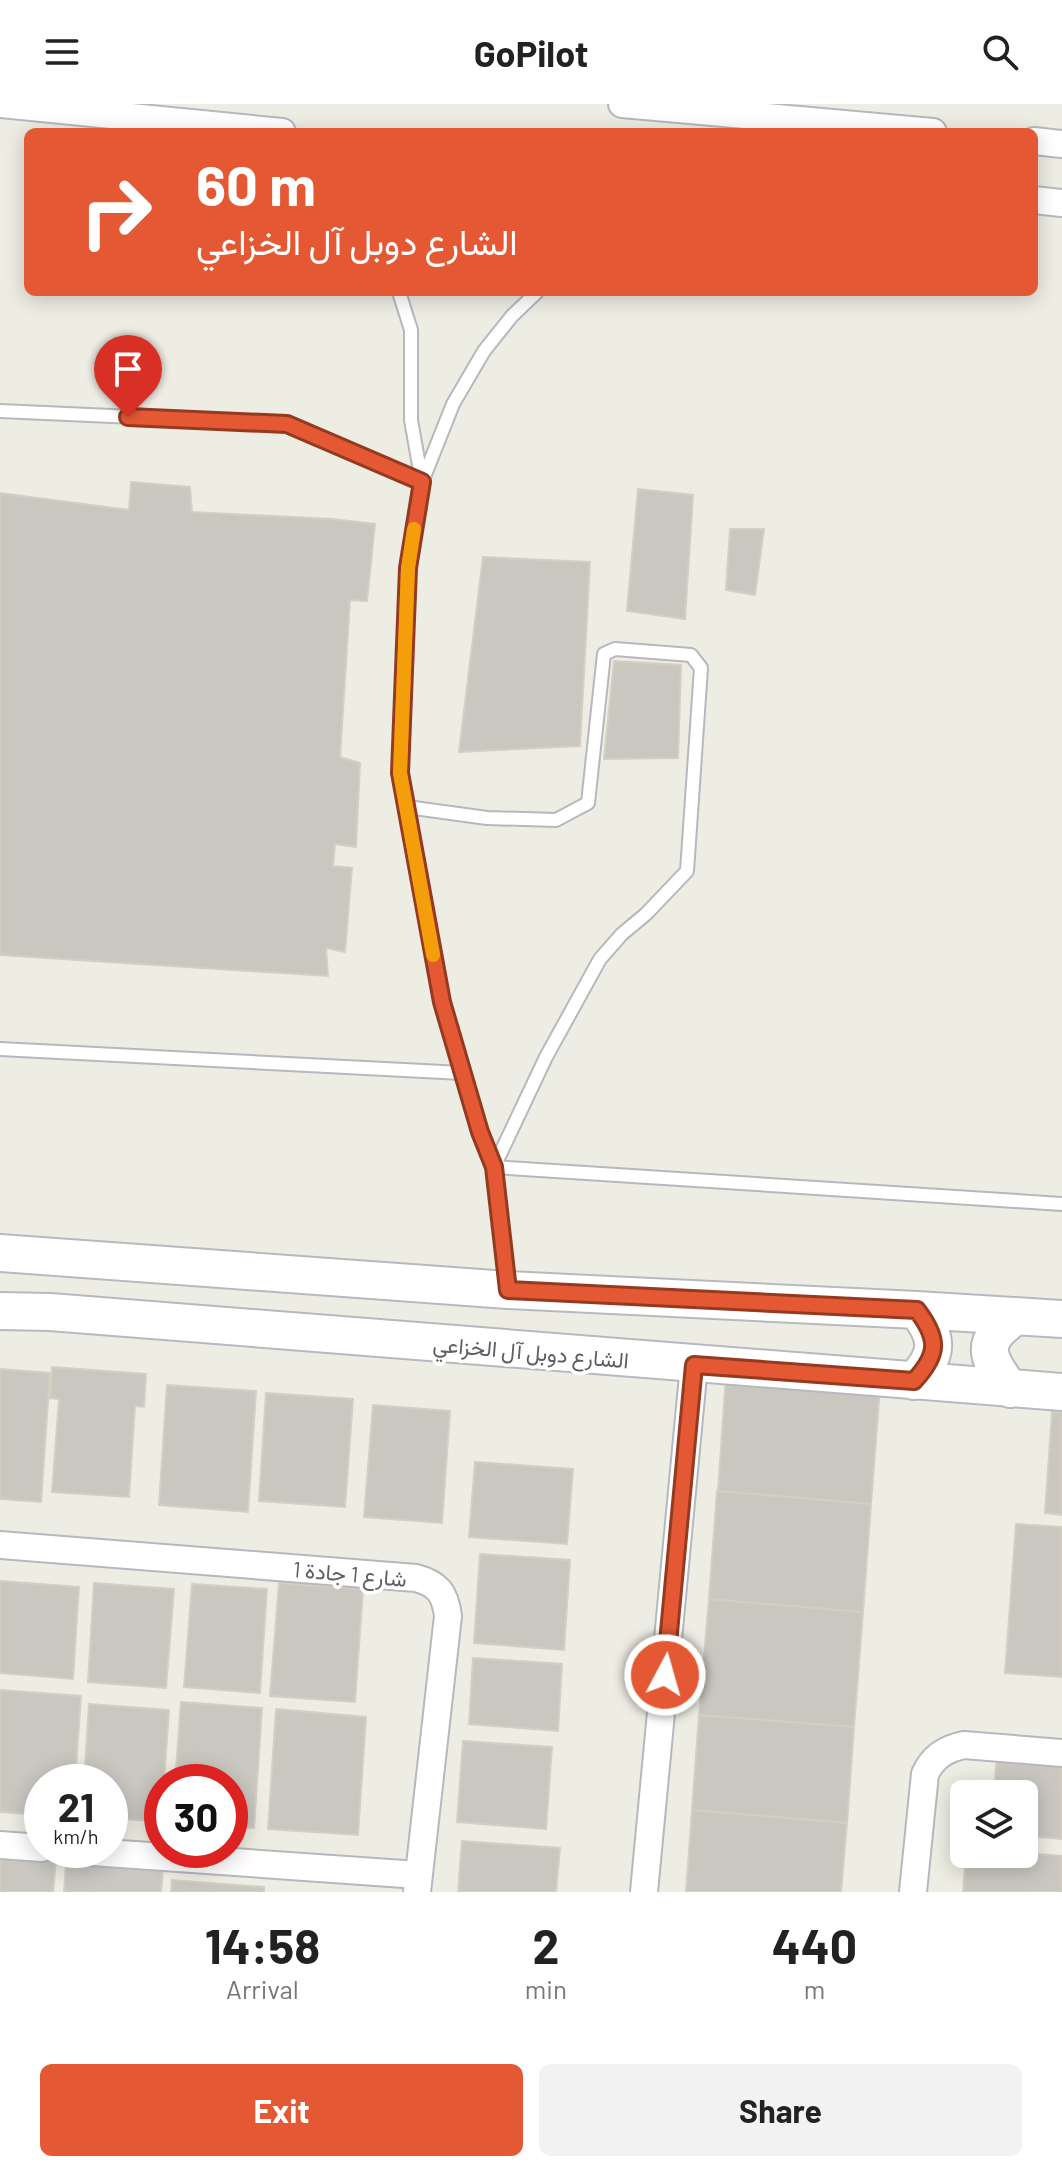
<!DOCTYPE html>
<html lang="en">
<head>
<meta charset="utf-8">
<style>
	body { margin:0; font-family:Barlow,Vazirmatn,sans-serif; background:#f2f2f2; color:#222; height:100vh; display:flex; flex-direction:column; font-size:30px; white-space:nowrap }
	* { box-sizing:border-box; margin:0 }
	p { font-size:26px; color:#767676 }
	.icon { flex:none; width:44px; height:44px; fill:none; stroke:currentColor; stroke-width:2; stroke-linecap:round; stroke-linejoin:round }
	.map { position:relative; height:1788px; overflow:hidden }
	.sheet { display:flex; flex-direction:column; background:#fff; flex:1 }
	.sheet>* { flex:none }
	.guide { position:absolute; left:24px; top:24px; width:1014px; height:168px; border-radius:12px; box-shadow:0 4px 20px #0003; background:#e45933; color:#fff; overflow:hidden }
	.fabs { position:absolute; left:950px; top:1676px; display:grid; gap:16px }
	.fabs a { display:grid; place-items:center; width:88px; height:88px; border-radius:12px; background:#fff; box-shadow:0 4px 20px #0003; font-size:40px }
	.speed { position:absolute; left:24px; top:1660px; display:flex; gap:16px; font-size:40px; font-weight:700; text-align:center }
	.speed>* { display:grid; place-content:center; width:104px; height:104px; border-radius:50%; background:#fff; box-shadow:0 4px 20px #0003; line-height:1 }
	.speed small { font-size:20px; font-weight:400 }
	.speed .limit { border:12px solid #d22; background:#fff; color:#111 }
	.pin { position:absolute; display:grid; place-items:center; width:68px; height:68px; color:#fff; margin:-82px -34px; border-radius:50% 50% 50% 0; rotate:-45deg; box-shadow:0 0 8px #0007 }
	.pin .icon { rotate:45deg }
	.me { position:absolute; width:88px; margin:-44px; rotate:6deg; stroke-linejoin:round; filter:drop-shadow(0 0 6px #0008) }
	.turn { display:flex; align-items:center; gap:28px; height:168px; padding:0 40px; font-size:36px }
	.turn .icon { width:104px; height:104px; stroke-width:2.5 }
	.turn b { display:block; font-size:56px; line-height:68px }
	.eta { display:flex; justify-content:space-evenly; align-items:center; height:136px; text-align:center }
	.eta b { font-size:48px; font-weight:700; line-height:56px }
	.cta { display:flex; gap:16px; margin-top:auto; padding:16px 40px }
	.cta a { flex:1; height:92px; border-radius:12px; background:#e45933; color:#fff; font-size:32px; font-weight:700; line-height:92px; text-align:center }
	.cta a+a { background:#f2f2f2; color:#222 }
	header { display:flex; justify-content:space-between; align-items:center; height:104px; padding:0 40px; background:#fff; font-size:36px; font-weight:700 }
	.map>svg:first-child { display:block }
</style>
</head>
<body>
<header><svg class="icon" aria-label="menu" viewBox="0 0 24 24"><path d="M4 6h16M4 12h16M4 18h16"/></svg>GoPilot<svg class="icon" aria-label="search" viewBox="0 0 24 24"><circle cx="10" cy="10" r="6"/><path d="M15 15l6 6"/></svg></header>
<div class="map">
<svg width="1062" height="1788" viewBox="0 0 1062 1788">
	<rect width="100%" height="100%" fill="#eeede4"/>
	<path fill="#cac7c1" stroke="#d3d0c2" stroke-width="2" d="M131,378l59,5 2,25 140,7 43,5 -8,77 -17,-1 -10,157 20,6 -4,84 -21,-3 -2,22 19,2 -7,84 -19,-4 2,28 -328,-21v-462l129,17z
		M638,385l55,6 -8,124 -58,-8z
		M730,425h34l-9,66 -29,-5z
		M483,453l107,5 -10,184 -121,6z
		M614,557l67,4 -3,93 -74,1z
		M52,1263l94,7 -2,33 -9,-1 -6,91 -77,-5 7,-93 -9,-1z
		M0,1265l50,4 -9,129 -41,-3z
		M726,1271l154,13 -9,116 -153,-13z
		M167,1281l89,6 -8,121 -89,-7z
		M266,1289l87,6 -8,108 -86,-6z
		M373,1301l77,6 -8,112 -78,-6z
		M1052,1308l10,1v102l-17,-2z
		M475,1358l98,7 -6,75 -98,-7z
		M717,1387l154,13 -8,108 -154,-13z
		M1016,1420l46,3v150l-57,-4z
		M480,1450l90,6 -6,90 -90,-7z
		M0,1477l79,6 -6,92 -73,-6z
		M94,1479l80,6 -8,99 -78,-6z
		M279,1479l84,6 -8,113 -85,-6z
		M192,1480l75,5 -7,104 -76,-6z
		M709,1495l154,13 -9,115 -155,-12z
		M473,1554l89,6 -4,67 -89,-7z
		M0,1586l81,6 -6,86h-33v33l-42,-3z
		M181,1598l81,6 -8,120 -24,-1v-45h-55z
		M89,1600l80,6 -5,72h-2v40l-52,-4v-36h-26z
		M276,1605l90,8 -8,118 -90,-6z
		M699,1611l155,12 -7,96 -155,-13z
		M463,1637l89,6 -6,82 -89,-7z
		M997,1647l65,4v84l-38,-3v-42h-30z
		M692,1706l155,13 -6,69h-155z
		M462,1737l98,7 -4,44h-98z
		M1024,1749l38,3v36h-99l3,-38z
		M0,1752l56,4 -3,32h-53z
		M66,1758l97,8 -2,22h-97z
		M172,1776l92,7v5h-93z"/>
	<g fill="none" stroke-linecap="round" stroke-linejoin="round">
		<g stroke="#b6b8be" stroke-width="16">
			<path id="lane" d="M399,188l12,38v90l11,62
				M0,307l287,13 135,58
				M407,703l80,11 69,2 32,-17 16,-149 11,-5 76,6 10,13 -14,203 -41,43 -24,20 -22,25 -54,98 -52,110 568,37
				M0,945l462,24
				M508,1182l-14,-119 -14,-35 -38,-130 -42,-229 8,-205 14,-86 31,-78 31,-53 28,-35 25,-24"/>
		</g>
		<g stroke="#b6b8be" stroke-width="30">
			<path id="street" d="M0,0l282,28
				M622,0l311,28
				M1034,37l28,3
				M1034,96l28,3
				M0,1441l416,33c22,6 29,15 32,38l-31,276
				M0,1741l42,3
				M64,1746l354,25
				M644,1788l50,-527
				M913,1788l12,-118c8,-17 20,-25 39,-29l98,8"/>
		</g>
		<g stroke="#b7b9c0" stroke-width="40">
			<path id="secondary" d="M0,1149l508,37 409,20 145,9
				M0,1207l50,1 1012,80
				M914,1277c25,-27 25,-42 3,-71
				M1010,1285c-25,-34 -31,-47 6,-73"/>
		</g>
		<use href="#lane" stroke="#fff" stroke-width="12"/>
		<use href="#street" stroke="#fff" stroke-width="26"/>
		<use href="#secondary" stroke="#fff" stroke-width="36"/>
	</g>
	<g fill="none" stroke-linecap="round" stroke-linejoin="round">
		<g stroke="#943a21" stroke-width="20">
			<path id="route" d="M128,313l159,7 135,58 -14,86 -8,205 42,229 38,130 14,35 14,123 409,20c22,29 22,44 -3,71l-220,-16 -29,310"/>
		</g>
		<use href="#route" stroke="#e45933" stroke-width="14"/>
		<path stroke="#f59e0b" stroke-width="14" d="M414,425l-6,39 -8,205 33,182"/>
	</g>
	<g text-anchor="middle" dominant-baseline="central" stroke-width="7" stroke-linejoin="round" paint-order="stroke">
		<g font-size="22" fill="#5c5e64" stroke="#fff">
			<text transform="translate(531 1247) rotate(5)">الشارع دوبل آل الخزاعي</text>
			<text transform="translate(350 1469) rotate(5)">شارع 1 جادة 1</text>
		</g>
	</g>
</svg>
<div class="fabs">
<a><svg class="icon" aria-label="layers" viewBox="0 0 24 24"><path d="M12 4l9 5-9 5-9-5zM3 14l9 5 9-5"/></svg></a>
</div>
<div class="speed"><div>21<small>km/h</small></div><div class="limit">30</div></div>
<div class="pin" style="left:128px;top:313px;background:#d93025"><svg class="icon" aria-label="arrive" viewBox="0 0 24 24"><path d="M6 21V4h12l-3 4 3 4H6"/></svg></div>
<svg class="me" style="left:665px;top:1571px" viewBox="-20 -20 40 40"><circle r="17" fill="#e45933" stroke="#fff" stroke-width="3"/><path d="M0-11L8 9 0 5-8 9z" fill="#fff"/></svg>
<div class="guide">
<div class="turn"><svg class="icon" aria-label="right" viewBox="0 0 24 24"><path d="M7 20v-9h11M14 6l5 5-5 5"/></svg><div><b>60 m</b>الشارع دوبل آل الخزاعي</div></div>
</div>
</div>
<section class="sheet">
<div class="eta">
<div><b>14:58</b><p>Arrival</p></div>
<div><b>2</b><p>min</p></div>
<div><b>440</b><p>m</p></div>
</div>
<div class="cta"><a>Exit</a><a>Share</a></div>
</section>
</body>
</html>
